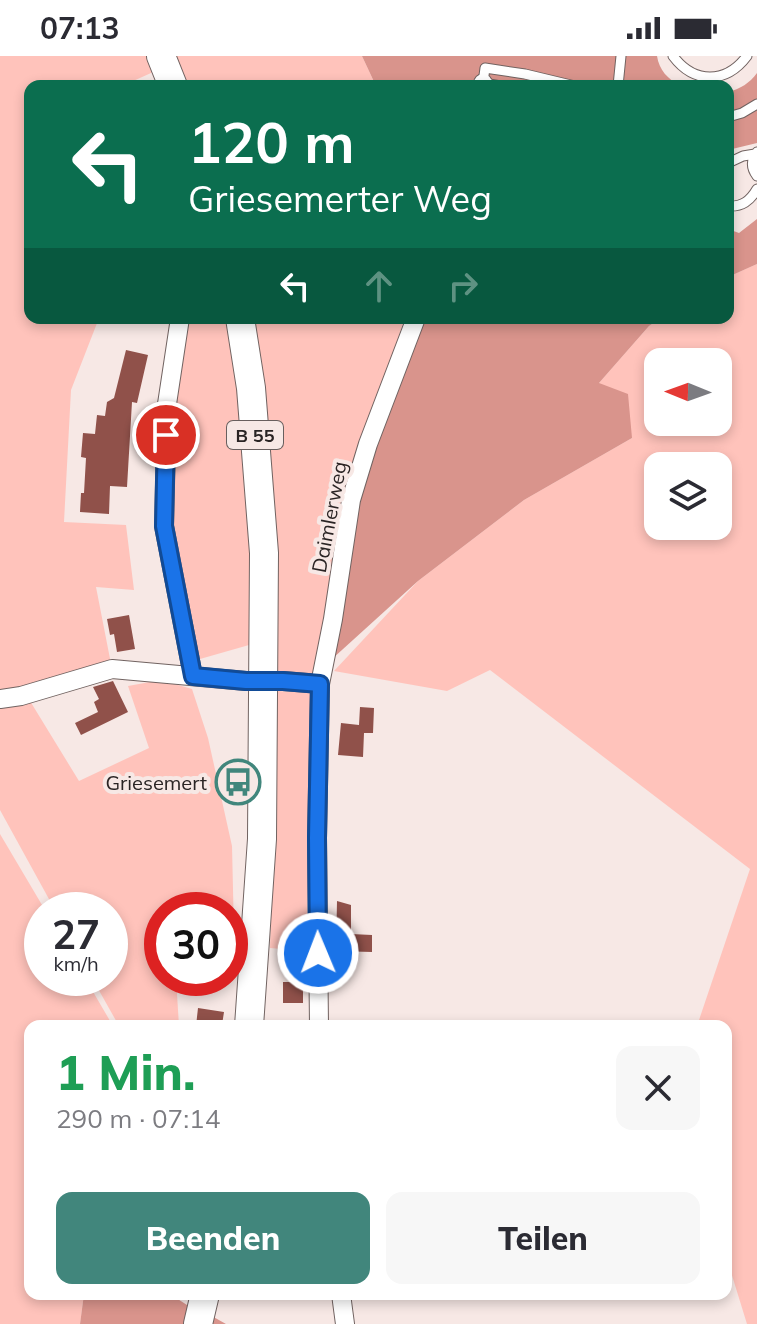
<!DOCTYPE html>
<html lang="de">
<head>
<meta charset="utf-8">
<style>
	body { margin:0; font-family:Mulish,sans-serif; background:#f7f7f7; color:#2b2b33; height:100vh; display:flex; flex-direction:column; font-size:30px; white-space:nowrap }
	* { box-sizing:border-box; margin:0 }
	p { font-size:26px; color:#7c7c81 }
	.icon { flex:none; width:44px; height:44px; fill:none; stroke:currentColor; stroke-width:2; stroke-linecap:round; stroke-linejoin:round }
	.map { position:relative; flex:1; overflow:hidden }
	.details { position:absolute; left:24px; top:964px; width:708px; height:280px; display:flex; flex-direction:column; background:#fff; border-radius:16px; box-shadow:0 4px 12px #0003 }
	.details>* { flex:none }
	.hud { position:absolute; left:24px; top:24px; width:710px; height:244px; border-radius:16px; box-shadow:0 4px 12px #0003; background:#0b6e4f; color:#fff; overflow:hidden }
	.needle { width:52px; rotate:271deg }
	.fabs { position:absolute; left:644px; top:292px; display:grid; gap:16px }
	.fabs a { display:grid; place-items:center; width:88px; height:88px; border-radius:16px; background:#fff; box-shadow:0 4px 12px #0003; font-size:40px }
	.speed { position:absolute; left:24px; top:836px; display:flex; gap:16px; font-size:40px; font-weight:700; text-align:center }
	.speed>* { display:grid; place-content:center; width:104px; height:104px; border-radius:50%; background:#fff; box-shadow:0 4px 12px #0003; line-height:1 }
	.speed small { font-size:20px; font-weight:400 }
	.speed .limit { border:12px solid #d22; background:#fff; color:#111 }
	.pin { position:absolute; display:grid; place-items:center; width:68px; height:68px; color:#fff; margin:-34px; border:4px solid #fff; border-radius:50%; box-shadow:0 2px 8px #0007 }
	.me { position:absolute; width:88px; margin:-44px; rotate:359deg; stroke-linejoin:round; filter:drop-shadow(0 0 6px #0008) }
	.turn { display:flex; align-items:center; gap:28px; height:168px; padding:0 32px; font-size:36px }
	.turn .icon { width:104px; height:104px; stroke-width:2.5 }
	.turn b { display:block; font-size:56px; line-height:68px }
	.lanes { display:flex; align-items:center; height:76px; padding:0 32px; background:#0003; justify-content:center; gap:40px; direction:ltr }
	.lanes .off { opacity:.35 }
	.round { display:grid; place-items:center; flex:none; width:84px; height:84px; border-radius:16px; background:#f7f7f7 }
	.overview { display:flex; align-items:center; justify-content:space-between; height:136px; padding:0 32px }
	h1 { font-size:48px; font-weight:800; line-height:60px; color:#1e9e55 }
	.button { display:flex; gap:16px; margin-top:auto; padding:16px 32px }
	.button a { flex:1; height:92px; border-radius:16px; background:#41867c; color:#fff; font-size:32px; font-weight:800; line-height:92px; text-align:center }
	.button a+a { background:#f7f7f7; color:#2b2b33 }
	.status { display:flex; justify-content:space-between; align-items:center; height:56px; padding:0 40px; background:#fff; direction:ltr }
	.status svg { height:22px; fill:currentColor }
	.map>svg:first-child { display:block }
</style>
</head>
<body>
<div class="status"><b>07:13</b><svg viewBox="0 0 49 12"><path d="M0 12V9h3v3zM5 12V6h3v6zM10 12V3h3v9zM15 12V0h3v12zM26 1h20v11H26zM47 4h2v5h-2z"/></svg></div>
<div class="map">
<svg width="757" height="1268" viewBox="0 0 757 1268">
	<rect width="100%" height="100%" fill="#f7e8e5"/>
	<path fill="#ffc3bb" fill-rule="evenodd" d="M0,0h153l7,13 -38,17h-92v232h69l-28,72 -7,132 62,3 8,65 -38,-3 16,82 -82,32 49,80 70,-33 -21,-62 33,-6 31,9 16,49 24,108 3,130h-5v-66h-68v68h14l3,48h-60l-27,-48h18v-68h-55l-55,-100z
		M174,0h188l14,30h-191z
		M757,208v1060h-10l-21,-68v-230h-29l53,-157 -260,-199 -43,21 -113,-20 84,-90 106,-81 108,-62 -33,-55 50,-57 12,-8h67v-41zM658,306h60v60h-60zM658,410h60v60h-60z
		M180,262h60l19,175 -10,152 -49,14 -36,-133z
		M251,262h154l-61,176 -28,182 -38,-4 -4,-177 -15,-143z
		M277,635l37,2 -8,258 -36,-3z
		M0,778l45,76h-3v68h43l28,48h-83v268h54l-4,30h-80z"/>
	<path fill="#d9948c" d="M362,0h295c2,14 11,23 23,30h-304z
		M757,17v70l-29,7v-58c12,-3 22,-9 29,-19z
		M757,163v45l-29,13v-48l11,4z
		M415,262h246l-12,8 -50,57 29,11 4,44 -108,62 -106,81 -97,88 31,-169z
		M84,1238h86l17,11 14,5 25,14h-146z"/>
	<path fill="#90514a" d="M126,294l22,5 -11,48 -5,-1 -5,85 -17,-1 -1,28 -29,-2 1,-19h3l2,-35 -5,-1 2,-24 12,1 2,-19 8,1 2,-14 7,-4z
		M129,559l6,34 -18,3 -3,-18 -4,1 -3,-16z
		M113,625l15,31 -47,23 -6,-12 23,-11 -4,-10 5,-3 -6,-12z
		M360,651l14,1 -1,25h-9l-1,24 -25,-2 3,-32 18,2z
		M337,845l14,4v29l21,1v17l-36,-1z
		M283,926h20v21h-20z
		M198,952l26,4 -2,13 -26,1z"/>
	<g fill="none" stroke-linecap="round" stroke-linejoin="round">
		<g stroke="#716361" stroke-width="11">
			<path id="lane" d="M673,0c21,28 53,28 74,0
				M501,30l-18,-3 2,-15 40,6 50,12
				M618,30l3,-30
				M728,61l14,-4 15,-9
				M757,96c-6,8 -6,16 0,24
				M728,107l15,-7 12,-2
				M728,150c14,1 22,-5 29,-17"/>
		</g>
		<g stroke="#716361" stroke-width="20">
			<path id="street" d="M483,30v-3
				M180,262l-13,86 -3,122 29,150
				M0,643l21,-3 91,-27 134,12h37l37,3
				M319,970l-2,-188 3,-154 13,-65 18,-119 17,-56 48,-126
				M341,1238l4,30"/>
		</g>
		<g stroke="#716361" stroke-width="30">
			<path id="primary" d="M161,0l12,30
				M240,262l11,70 13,165 -2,286 -13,187
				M198,1268l7,-30"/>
		</g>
		<use href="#lane" stroke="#fff" stroke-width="9"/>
		<use href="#street" stroke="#fff" stroke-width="18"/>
		<use href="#primary" stroke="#fff" stroke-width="28"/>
	</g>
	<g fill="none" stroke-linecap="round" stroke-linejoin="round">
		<g stroke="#114b97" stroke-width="20">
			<path id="route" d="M166,379l-2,91 29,150 53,5h37l37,3 -3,154 1,115"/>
		</g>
		<use href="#route" stroke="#1a73e8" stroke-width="14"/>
	</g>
	<defs>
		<g id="bus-ring" transform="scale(2.3)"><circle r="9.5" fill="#f7e8e5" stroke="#41867c" stroke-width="1.5"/><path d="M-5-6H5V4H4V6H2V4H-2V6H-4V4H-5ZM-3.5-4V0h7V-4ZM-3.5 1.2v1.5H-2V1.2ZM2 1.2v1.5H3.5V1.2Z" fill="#41867c"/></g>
	</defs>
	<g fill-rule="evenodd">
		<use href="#bus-ring" x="238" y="726"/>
	</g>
	<g text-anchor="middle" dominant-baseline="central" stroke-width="8" stroke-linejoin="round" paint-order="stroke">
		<rect fill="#f7e8e5" stroke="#685f5e" stroke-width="2" x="227" y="365" width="56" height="28" rx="6"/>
		<g font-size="18" font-weight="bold" fill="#2a2424">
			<text x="255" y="379">B 55</text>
		</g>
		<g font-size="20" fill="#2a2424" stroke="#f7e8e5">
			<text transform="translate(329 461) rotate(-79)">Daimlerweg</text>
		</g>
		<g font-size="20" fill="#2a2424" stroke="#f7e8e5" text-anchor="end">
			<text x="207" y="726">Griesemert</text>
		</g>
	</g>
</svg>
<div class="fabs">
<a><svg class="needle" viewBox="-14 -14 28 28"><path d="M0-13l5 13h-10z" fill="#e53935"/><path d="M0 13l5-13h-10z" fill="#7c7c81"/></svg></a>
<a><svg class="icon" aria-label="layers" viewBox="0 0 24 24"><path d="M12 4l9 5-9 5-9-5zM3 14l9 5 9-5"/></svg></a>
</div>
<div class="speed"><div>27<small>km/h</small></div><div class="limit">30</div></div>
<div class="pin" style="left:166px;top:379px;background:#d93025"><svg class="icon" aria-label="arrive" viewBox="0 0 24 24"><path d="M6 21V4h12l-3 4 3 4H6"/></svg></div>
<svg class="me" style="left:318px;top:897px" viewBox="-20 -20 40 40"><circle r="17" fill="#1a73e8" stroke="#fff" stroke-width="3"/><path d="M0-11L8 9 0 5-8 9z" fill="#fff"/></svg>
<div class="hud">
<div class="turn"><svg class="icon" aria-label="left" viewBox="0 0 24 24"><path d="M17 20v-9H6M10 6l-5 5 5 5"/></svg><div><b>120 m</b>Griesemerter Weg</div></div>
<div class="lanes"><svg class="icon" aria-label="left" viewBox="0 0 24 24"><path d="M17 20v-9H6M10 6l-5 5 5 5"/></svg><svg class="icon off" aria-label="ahead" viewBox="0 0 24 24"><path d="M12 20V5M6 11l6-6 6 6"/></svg><svg class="icon off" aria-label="right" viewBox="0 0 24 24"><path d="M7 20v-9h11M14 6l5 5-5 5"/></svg></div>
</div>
<section class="details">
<div class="overview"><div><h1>1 Min.</h1><p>290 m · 07:14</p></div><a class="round"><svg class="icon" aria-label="close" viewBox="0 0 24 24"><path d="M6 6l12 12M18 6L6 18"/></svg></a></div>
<div class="button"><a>Beenden</a><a>Teilen</a></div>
</section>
</div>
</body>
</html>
